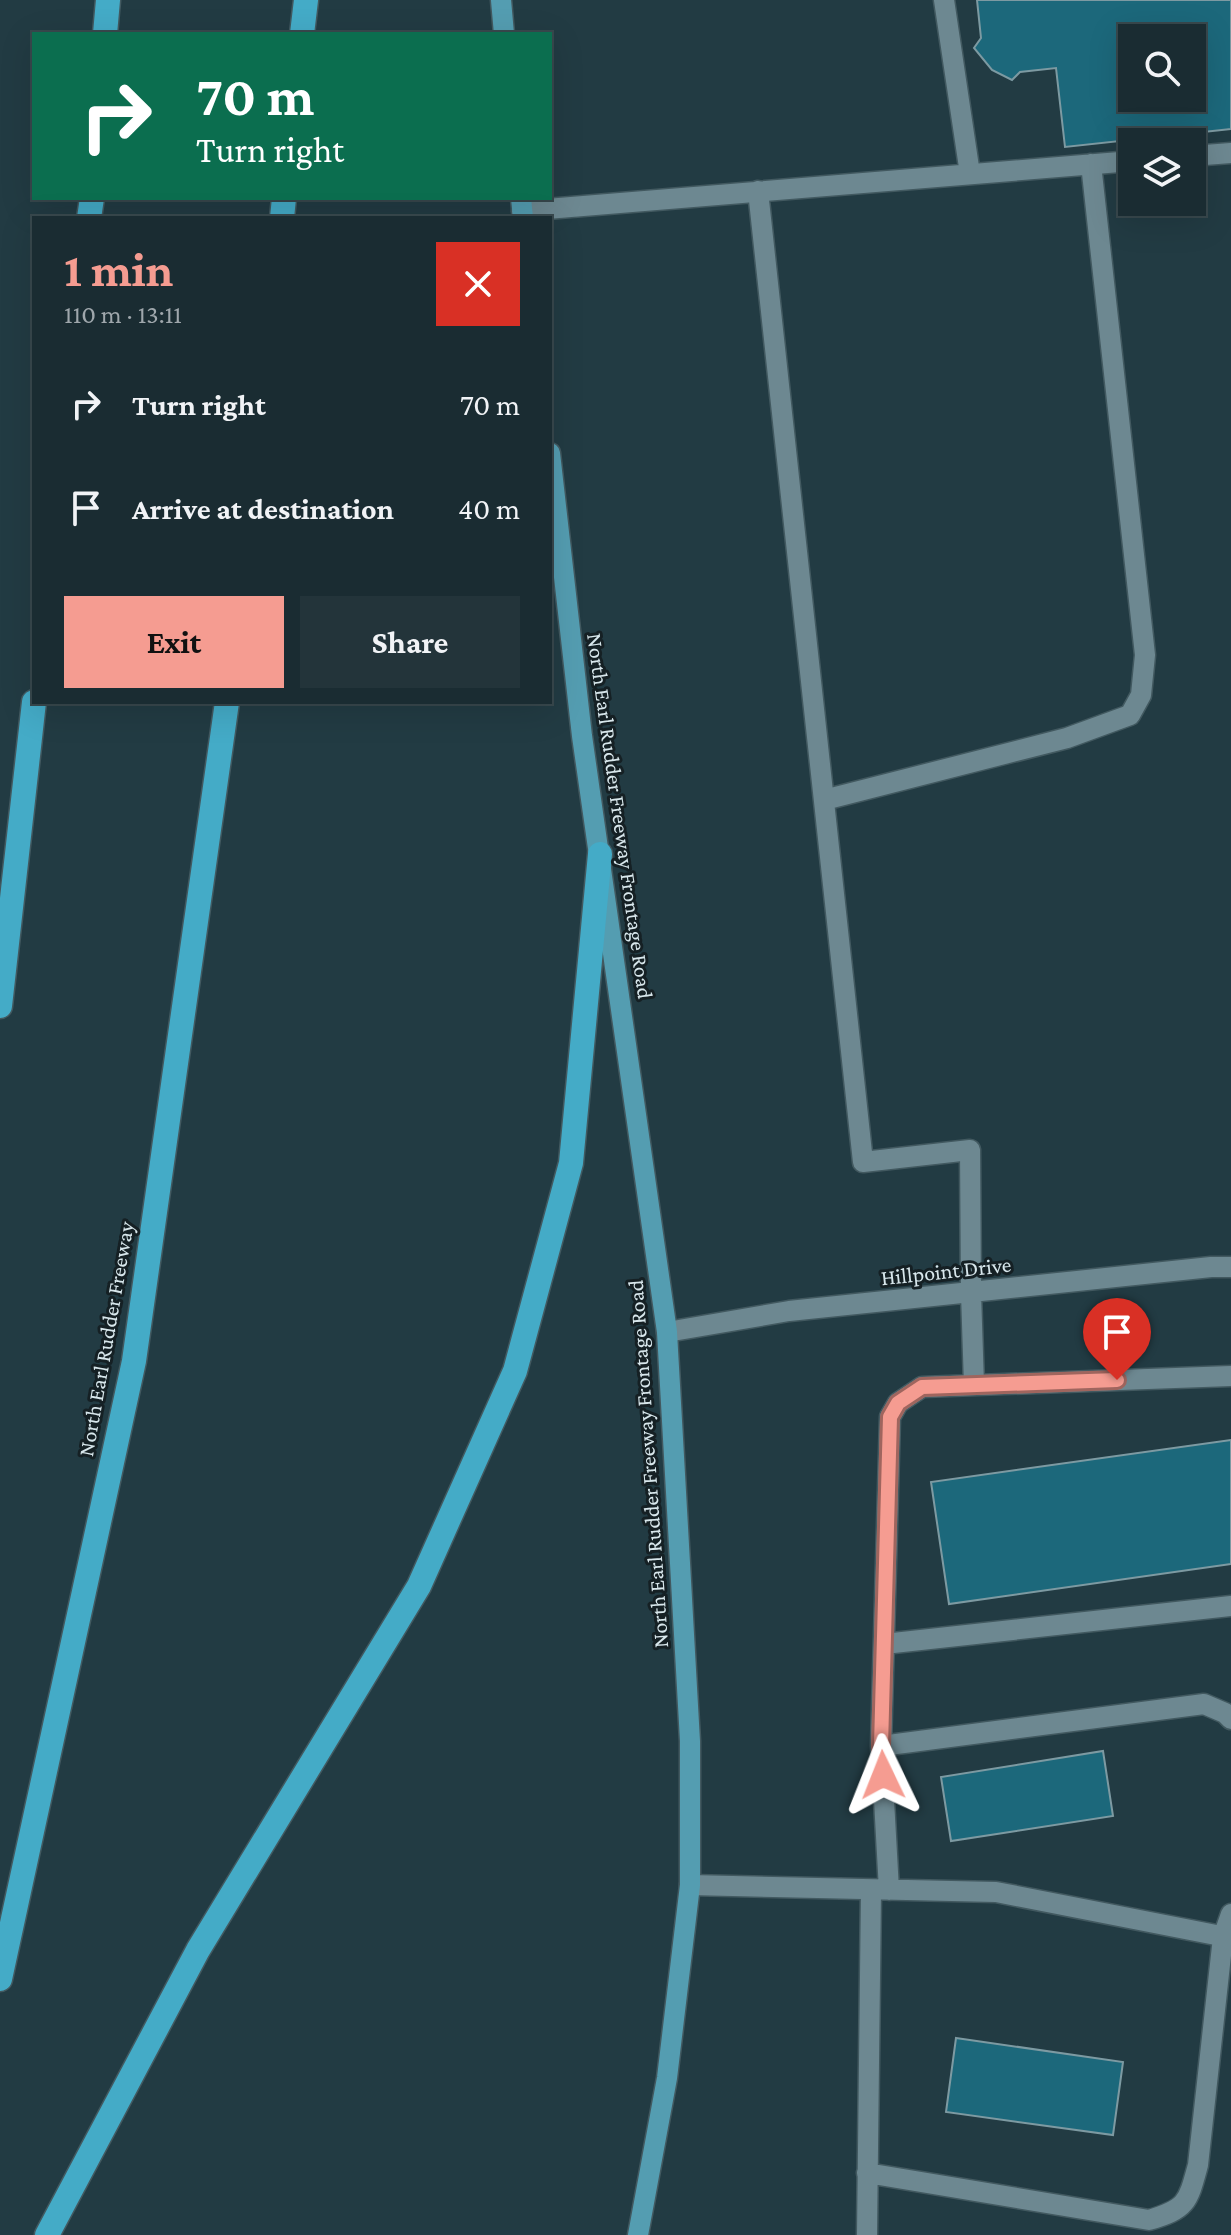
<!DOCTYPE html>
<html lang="en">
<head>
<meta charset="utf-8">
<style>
	body { margin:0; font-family:"Crimson Pro",serif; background:#23343a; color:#f1f3f6; height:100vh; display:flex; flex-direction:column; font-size:30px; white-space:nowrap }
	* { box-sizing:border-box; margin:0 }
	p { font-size:26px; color:#9fa7ac }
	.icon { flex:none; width:44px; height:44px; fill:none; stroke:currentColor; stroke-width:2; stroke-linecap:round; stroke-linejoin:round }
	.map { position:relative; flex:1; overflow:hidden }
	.panel { position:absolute; left:32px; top:216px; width:520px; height:488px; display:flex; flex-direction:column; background:#1a2c32; border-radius:0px; box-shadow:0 8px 32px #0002,0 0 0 2px #38484d }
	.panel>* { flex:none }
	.banner { position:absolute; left:32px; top:32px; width:520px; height:168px; border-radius:0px; box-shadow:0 8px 32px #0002,0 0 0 2px #38484d; background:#0b6e4f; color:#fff; overflow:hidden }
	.buttons { position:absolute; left:1118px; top:24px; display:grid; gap:16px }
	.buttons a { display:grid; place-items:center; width:88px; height:88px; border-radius:0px; background:#1a2c32; box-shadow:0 8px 32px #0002,0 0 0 2px #38484d; font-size:40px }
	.pin { position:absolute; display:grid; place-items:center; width:68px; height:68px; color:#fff; margin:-82px -34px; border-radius:50% 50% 50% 0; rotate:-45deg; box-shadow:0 0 8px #0007 }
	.pin .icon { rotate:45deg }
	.me { position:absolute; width:88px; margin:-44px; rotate:358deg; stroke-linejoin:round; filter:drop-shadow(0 0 6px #0008) }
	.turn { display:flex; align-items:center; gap:28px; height:168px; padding:0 32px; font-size:36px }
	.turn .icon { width:104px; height:104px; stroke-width:2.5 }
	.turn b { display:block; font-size:56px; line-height:68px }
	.round { display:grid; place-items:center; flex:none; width:84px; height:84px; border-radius:0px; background:#23343a }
	.overview { display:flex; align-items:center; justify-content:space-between; height:136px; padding:0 32px }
	h1 { font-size:48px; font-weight:700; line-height:60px; color:#f59c91 }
	.action { display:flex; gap:16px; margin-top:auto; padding:16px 32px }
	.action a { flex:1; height:92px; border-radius:0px; background:#f59c91; color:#111; font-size:32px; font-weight:700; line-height:92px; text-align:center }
	.action a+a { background:#23343a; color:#f1f3f6 }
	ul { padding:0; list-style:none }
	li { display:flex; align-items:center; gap:24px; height:104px; padding:0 32px }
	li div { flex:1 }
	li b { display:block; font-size:30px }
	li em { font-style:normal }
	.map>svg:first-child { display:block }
</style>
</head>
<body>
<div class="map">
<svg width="1231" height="2235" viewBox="0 0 1231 2235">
	<rect width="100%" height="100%" fill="#223b43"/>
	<path fill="#1c687b" stroke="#7d9aa2" stroke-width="2" fill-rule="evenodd" d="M977,0h254v129l-166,18 -9,-79 -36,4 -8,8 -20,-10 -18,-22 7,-10zM1132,38h60v60h-60z
		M1231,1440v124l-282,40 -18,-122z
		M1103,1751l10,65 -162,25 -10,-64z
		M956,2038l167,24 -10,73 -167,-23z"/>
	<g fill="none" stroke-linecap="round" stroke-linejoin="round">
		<g stroke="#425960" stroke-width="23">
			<path id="minor" d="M944,0l26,174
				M1192,156l39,-3
				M758,191l105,971 107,-12 1,143 3,92
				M522,211l610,-50
				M824,800l243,-62 63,-23 11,-20 4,-40 -54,-491
				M667,1332l122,-21 422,-44h20
				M1231,1376l-309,11 -24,16 -8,14 -9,329 323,-42 21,9 6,6
				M884,1644l347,-38
				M881,1746l8,144
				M690,1885l306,7 235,46
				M867,2173l282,47c38,-11 39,-18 49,-55l25,-228 8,-23
				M867,2235l4,-345"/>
		</g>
		<g stroke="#425960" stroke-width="23">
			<path id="major" d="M501,0l3,34
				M521,198l2,20
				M550,453l32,283 85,596 23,409v144l-23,193 -29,157"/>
		</g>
		<g stroke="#425960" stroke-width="27">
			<path id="highway" d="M105,34l3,-34
				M302,34l4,-34
				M89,218l3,-20
				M282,218l2,-20
				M0,1006l34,-304
				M0,1979l134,-618 93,-659
				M47,2235l151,-285 221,-364 96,-215 56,-208 29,-309"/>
		</g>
		<use href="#minor" stroke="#6d8891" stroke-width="20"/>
		<use href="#major" stroke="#549db1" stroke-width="20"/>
		<use href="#highway" stroke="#44abc7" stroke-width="24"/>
	</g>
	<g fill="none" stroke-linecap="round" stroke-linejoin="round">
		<g stroke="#9f655e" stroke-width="20">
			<path id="route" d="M883,1775l-2,-29 9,-329 8,-14 24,-16 195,-7"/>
		</g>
		<use href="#route" stroke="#f59c91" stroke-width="14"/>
	</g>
	<g text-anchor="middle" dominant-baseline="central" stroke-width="6" stroke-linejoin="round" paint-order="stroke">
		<g font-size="22" fill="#d8e7ec" stroke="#152024">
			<text transform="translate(620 816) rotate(82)">North Earl Rudder Freeway Frontage Road</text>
			<text transform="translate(946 1271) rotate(-6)">Hillpoint Drive</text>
			<text transform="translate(106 1339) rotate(-80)">North Earl Rudder Freeway</text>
			<text transform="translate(648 1464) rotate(-94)">North Earl Rudder Freeway Frontage Road</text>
		</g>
	</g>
</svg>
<div class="buttons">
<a><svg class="icon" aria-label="search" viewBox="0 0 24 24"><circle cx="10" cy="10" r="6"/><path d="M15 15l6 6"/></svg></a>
<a><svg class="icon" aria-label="layers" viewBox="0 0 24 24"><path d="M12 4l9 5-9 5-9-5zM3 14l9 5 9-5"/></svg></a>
</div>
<div class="pin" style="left:1117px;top:1380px;background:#d93025"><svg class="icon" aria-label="arrive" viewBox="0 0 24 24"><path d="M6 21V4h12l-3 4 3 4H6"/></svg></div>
<svg class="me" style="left:883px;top:1775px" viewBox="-20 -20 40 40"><path d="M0-17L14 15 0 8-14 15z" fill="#f59c91" stroke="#fff" stroke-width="4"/></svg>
<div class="banner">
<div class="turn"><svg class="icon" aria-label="right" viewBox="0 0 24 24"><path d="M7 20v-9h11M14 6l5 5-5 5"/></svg><div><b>70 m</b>Turn right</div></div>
</div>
<section class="panel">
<div class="overview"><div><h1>1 min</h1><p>110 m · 13:11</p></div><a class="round" style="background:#d93025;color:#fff"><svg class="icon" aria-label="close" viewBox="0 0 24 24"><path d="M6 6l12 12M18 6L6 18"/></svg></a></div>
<ul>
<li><svg class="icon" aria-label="right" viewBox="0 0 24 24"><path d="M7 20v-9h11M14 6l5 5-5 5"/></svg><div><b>Turn right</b></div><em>70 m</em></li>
<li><svg class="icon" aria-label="arrive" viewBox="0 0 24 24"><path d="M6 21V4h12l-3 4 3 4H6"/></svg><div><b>Arrive at destination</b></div><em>40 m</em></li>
</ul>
<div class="action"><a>Exit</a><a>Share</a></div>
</section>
</div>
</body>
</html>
